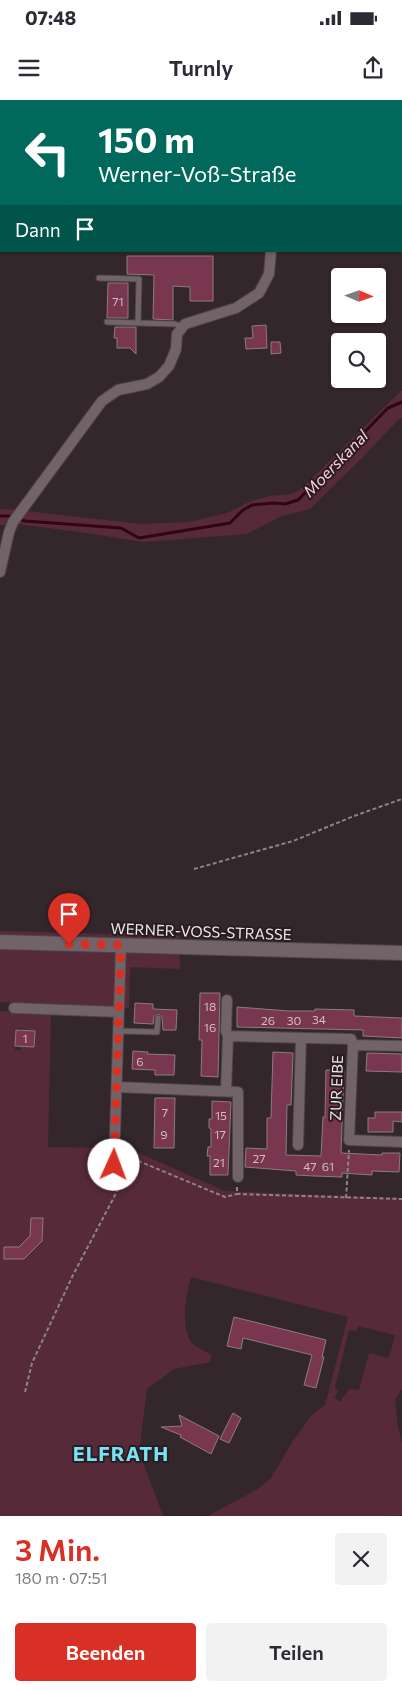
<!DOCTYPE html>
<html lang="de">
<head>
<meta charset="utf-8">
<style>
	body { margin:0; font-family:Commissioner,sans-serif; background:#f2f2f3; color:#2b2b33; height:100vh; display:flex; flex-direction:column; font-size:19px; white-space:nowrap }
	* { box-sizing:border-box; margin:0 }
	p { font-size:16px; color:#7c7c81 }
	.icon { flex:none; width:28px; height:28px; fill:none; stroke:currentColor; stroke-width:2; stroke-linecap:round; stroke-linejoin:round }
	.map { position:relative; height:1416px; overflow:hidden }
	.drawer { display:flex; flex-direction:column; background:#fff; flex:1 }
	.drawer>* { flex:none }
	.banner { position:absolute; left:0px; top:0px; width:402px; height:152px; box-shadow:0 1px 4px #0004; background:#00695c; color:#fff; overflow:hidden }
	.needle { width:32px; rotate:92deg }
	.tools { position:absolute; left:331px; top:168px; display:grid; gap:10px }
	.tools a { display:grid; place-items:center; width:55px; height:55px; border-radius:5px; background:#fff; box-shadow:0 1px 4px #0004; font-size:25px }
	.pin { position:absolute; display:grid; place-items:center; width:42px; height:42px; color:#fff; margin:-51px -21px; border-radius:50% 50% 50% 0; rotate:-45deg; box-shadow:0 0 5px #0007 }
	.pin .icon { rotate:45deg }
	.me { position:absolute; width:55px; margin:-28px; rotate:2deg; stroke-linejoin:round; filter:drop-shadow(0 0 4px #0008) }
	.turn { display:flex; align-items:center; gap:18px; height:105px; padding:0 15px; font-size:22px }
	.turn .icon { width:65px; height:65px; stroke-width:2.5 }
	.turn b { display:block; font-size:35px; line-height:42px }
	.then { display:flex; align-items:center; height:48px; padding:0 15px; background:#0003; gap:10px; font-size:19px }
	.round { display:grid; place-items:center; flex:none; width:52px; height:52px; border-radius:5px; background:#f2f2f3 }
	.head { display:flex; align-items:center; justify-content:space-between; height:85px; padding:0 15px }
	h1 { font-size:30px; font-weight:600; line-height:38px; color:#d93025 }
	.primary-button { display:flex; gap:10px; margin-top:auto; padding:10px 15px }
	.primary-button a { flex:1; height:58px; border-radius:5px; background:#d93025; color:#fff; font-size:20px; font-weight:600; line-height:58px; text-align:center }
	.primary-button a+a { background:#f2f2f3; color:#2b2b33 }
	.status { display:flex; justify-content:space-between; align-items:center; height:35px; padding:0 25px; background:#fff; direction:ltr }
	.status svg { height:14px; fill:currentColor }
	header { display:flex; justify-content:space-between; align-items:center; height:65px; padding:0 15px; background:#fff; font-size:22px; font-weight:600 }
	.map>svg:first-child { display:block }
</style>
</head>
<body>
<div class="status"><b>07:48</b><svg viewBox="0 0 49 12"><path d="M0 12V9h3v3zM5 12V6h3v6zM10 12V3h3v9zM15 12V0h3v12zM26 1h20v11H26zM47 4h2v5h-2z"/></svg></div>
<header><svg class="icon" aria-label="menu" viewBox="0 0 24 24"><path d="M4 6h16M4 12h16M4 18h16"/></svg>Turnly<svg class="icon" aria-label="share" viewBox="0 0 24 24"><path d="M12 15V3M7 8l5-5 5 5M5 13v7h14v-7"/></svg></header>
<div class="map">
<svg width="402" height="1416" viewBox="0 0 402 1416">
	<rect width="100%" height="100%" fill="#33272b"/>
	<path fill="#572a3a" fill-rule="evenodd" d="M402,290v28l-4,2 -35,37 -53,52 -28,7 -35,18 -104,8 -56,-9 -70,-9 8,-13 116,13 48,-2 38,-9 24,-12 19,-5 22,-2 9,-5z
		M0,409l17,1 -10,15h-7z
		M0,831l179,5 1,33 -50,-2 -1,41 -129,-6z
		M0,911l51,1 -3,135 53,1 -1,25 19,1 6,-27 100,44 177,7v191l-7,11 3,27 4,17v71l-14,1h-180l50,-27 13,-11 22,-37 19,-26 13,-10 23,-88 -157,-40c-5,19 -11,46 0,65 4,5 14,9 20,13l-1,7 -36,7 -27,20 -8,63 24,64h-163zM16,928l19,3 -1,16 -13,-1v4h-6zM31,1118h12l-1,23 -18,18h-20v-12h15l11,-11zM358,1226l37,9 -6,23 -20,-5 -10,37 -10,-1 -9,13 -6,-4 4,-7 -3,-4 14,-57 7,1z"/>
	<g fill="none" stroke-linecap="round" stroke-linejoin="round">
		<path stroke="#320418" stroke-width="3" d="M0,416h9l16,5 96,7 18,10 91,-15 13,-13 9,-5 22,-2 11,1 13,-4 90,-92 14,-6"/>
	</g>
	<path fill="#79374f" stroke="#8b7c80" d="M127,156h86v45h-23v-14l-17,-1v34l-20,-1 1,-44 -27,-1z
		M108,183h20v35h-21z
		M266,225l1,23 -21,1 -1,-11h8l-1,-12z
		M115,227h21v27l-6,-6h-13v-10h-3z
		M271,242h9l1,11 -10,1z
		M200,893h20l-2,84 -17,-1 1,-36h-3z
		M135,903l18,1v5l24,1 -1,20h-13l-1,-13 -3,-3 -5,2 -1,8 -19,-1z
		M237,907l52,4h26v-2l39,1v6l48,2v20l-39,-2v-6l-126,-3z
		M16,930l19,1 -1,16 -19,-1z
		M133,951l15,1 -1,2 28,1 -1,20h-19v-5l-23,-1z
		M273,952l20,1 -2,52h-4l-1,50 35,1 2,-39h2l1,-47h18l-3,83 41,2v-2h18l-1,19 -27,-1v4l-30,-2v4l-28,-1 -18,-1v-4l-51,-4 1,-19 21,1v-31h4z
		M367,953l35,1v18l-36,-1z
		M155,998h20l-1,50h-20z
		M212,1001l19,1 -3,73h-18v-19h-3l1,-9h3v-18l-2,-1v-9h3z
		M375,1012h27v10l-9,-1v11h-25v-14h7z
		M31,1118h12l-1,23 -18,18h-20v-12h15l11,-11z
		M234,1217l92,23 -4,17h2l-8,31 -12,-3 8,-30 -69,-17 -2,11 -14,-3z
		M233,1313l8,5 -12,25 -9,-4z
		M179,1315l40,21 -8,18 -31,-17 1,-2 -20,-8 21,-1z"/>
	<g fill="none" stroke-linecap="round" stroke-linejoin="round">
		<g stroke="#4e4446" stroke-width="7">
			<path id="service" d="M283,0v1
				M99,178l40,1 -1,44 37,1 8,3
				M107,222l31,1
				M119,931l38,1 1,-14"/>
		</g>
		<g stroke="#4e4446" stroke-width="12">
			<path id="minor" d="M303,1l3,-1
				M0,55h1
				M0,472l9,-40 4,-10 89,-121 16,-11 29,-6 12,-7 10,-11 7,-17 1,-15 8,-10 51,-16 23,-15 10,-19 2,-23
				M227,900l-1,31 2,5
				M14,908l105,4
				M353,945l49,1
				M117,987l121,5v85
				M226,991l2,-55 123,3 2,6 -4,95 53,2
				M298,1045l3,-107
				M114,1065l7,-220"/>
		</g>
		<g stroke="#4e4446" stroke-width="16">
			<path id="secondary" d="M0,842l402,11"/>
		</g>
		<path stroke="#8e8487" stroke-width="2" stroke-dasharray="4 2.5" stroke-linecap="butt" d="M194,769l99,-28 61,-25 48,-17
			M126,1064l10,-4 89,37 12,-3
			M237,1087v7l165,5
			M346,1098l3,-48
			M25,1292l7,-29 41,-88 40,-76 14,-29 -1,-6h-2"/>
		<use href="#service" stroke="#716367" stroke-width="5"/>
		<use href="#minor" stroke="#716367" stroke-width="10"/>
		<use href="#secondary" stroke="#716367" stroke-width="14"/>
	</g>
	<g fill="none" stroke-linecap="round" stroke-linejoin="round">
		<path stroke="#d93025" stroke-width="9" stroke-dasharray="0 16.2" d="M69,844l52,1 -7,220"/>
	</g>
	<g text-anchor="middle" dominant-baseline="central" stroke-width="4" stroke-linejoin="round" paint-order="stroke">
		<g font-size="12" fill="#d2bbc2">
			<text x="118" y="201">71</text>
			<text x="210" y="906">18</text>
			<text x="319" y="919">34</text>
			<text x="268" y="920">26</text>
			<text x="294" y="920">30</text>
			<text x="210" y="927">16</text>
			<text x="25" y="938">1</text>
			<text x="140" y="961">6</text>
			<text x="165" y="1012">7</text>
			<text x="221" y="1015">15</text>
			<text x="164" y="1034">9</text>
			<text x="220" y="1034">17</text>
			<text x="259" y="1058">27</text>
			<text x="219" y="1062">21</text>
			<text x="310" y="1066">47</text>
			<text x="328" y="1066">61</text>
		</g>
		<g font-size="15" fill="#efe7e9" stroke="#291d21">
			<text transform="translate(201 831) rotate(2)">WERNER-VOSS-STRASSE</text>
			<text transform="translate(336 988) rotate(-88)">ZUR EIBE</text>
		</g>
		<g font-size="16" font-style="italic" fill="#fbd0dc" stroke="#291d21">
			<text transform="translate(335 363) rotate(-46)">Moerskanal</text>
		</g>
		<g font-size="20" font-weight="bold" letter-spacing="1" fill="#79e2f3" stroke="#291d21">
			<text x="121" y="1353">ELFRATH</text>
		</g>
	</g>
</svg>
<div class="tools">
<a><svg class="needle" viewBox="-14 -14 28 28"><path d="M0-13l5 13h-10z" fill="#e53935"/><path d="M0 13l5-13h-10z" fill="#7c7c81"/></svg></a>
<a><svg class="icon" aria-label="search" viewBox="0 0 24 24"><circle cx="10" cy="10" r="6"/><path d="M15 15l6 6"/></svg></a>
</div>
<div class="pin" style="left:69px;top:844px;background:#d93025"><svg class="icon" aria-label="arrive" viewBox="0 0 24 24"><path d="M6 21V4h12l-3 4 3 4H6"/></svg></div>
<svg class="me" style="left:114px;top:1065px" viewBox="-20 -20 40 40"><circle r="19" fill="#fff"/><path d="M0-13L10 11 0 6-10 11z" fill="#d93025"/></svg>
<div class="banner">
<div class="turn"><svg class="icon" aria-label="left" viewBox="0 0 24 24"><path d="M17 20v-9H6M10 6l-5 5 5 5"/></svg><div><b>150 m</b>Werner-Voß-Straße</div></div>
<div class="then">Dann<svg class="icon" aria-label="arrive" viewBox="0 0 24 24"><path d="M6 21V4h12l-3 4 3 4H6"/></svg></div>
</div>
</div>
<section class="drawer">
<div class="head"><div><h1>3 Min.</h1><p>180 m · 07:51</p></div><a class="round"><svg class="icon" aria-label="close" viewBox="0 0 24 24"><path d="M6 6l12 12M18 6L6 18"/></svg></a></div>
<div class="primary-button"><a>Beenden</a><a>Teilen</a></div>
</section>
</body>
</html>
